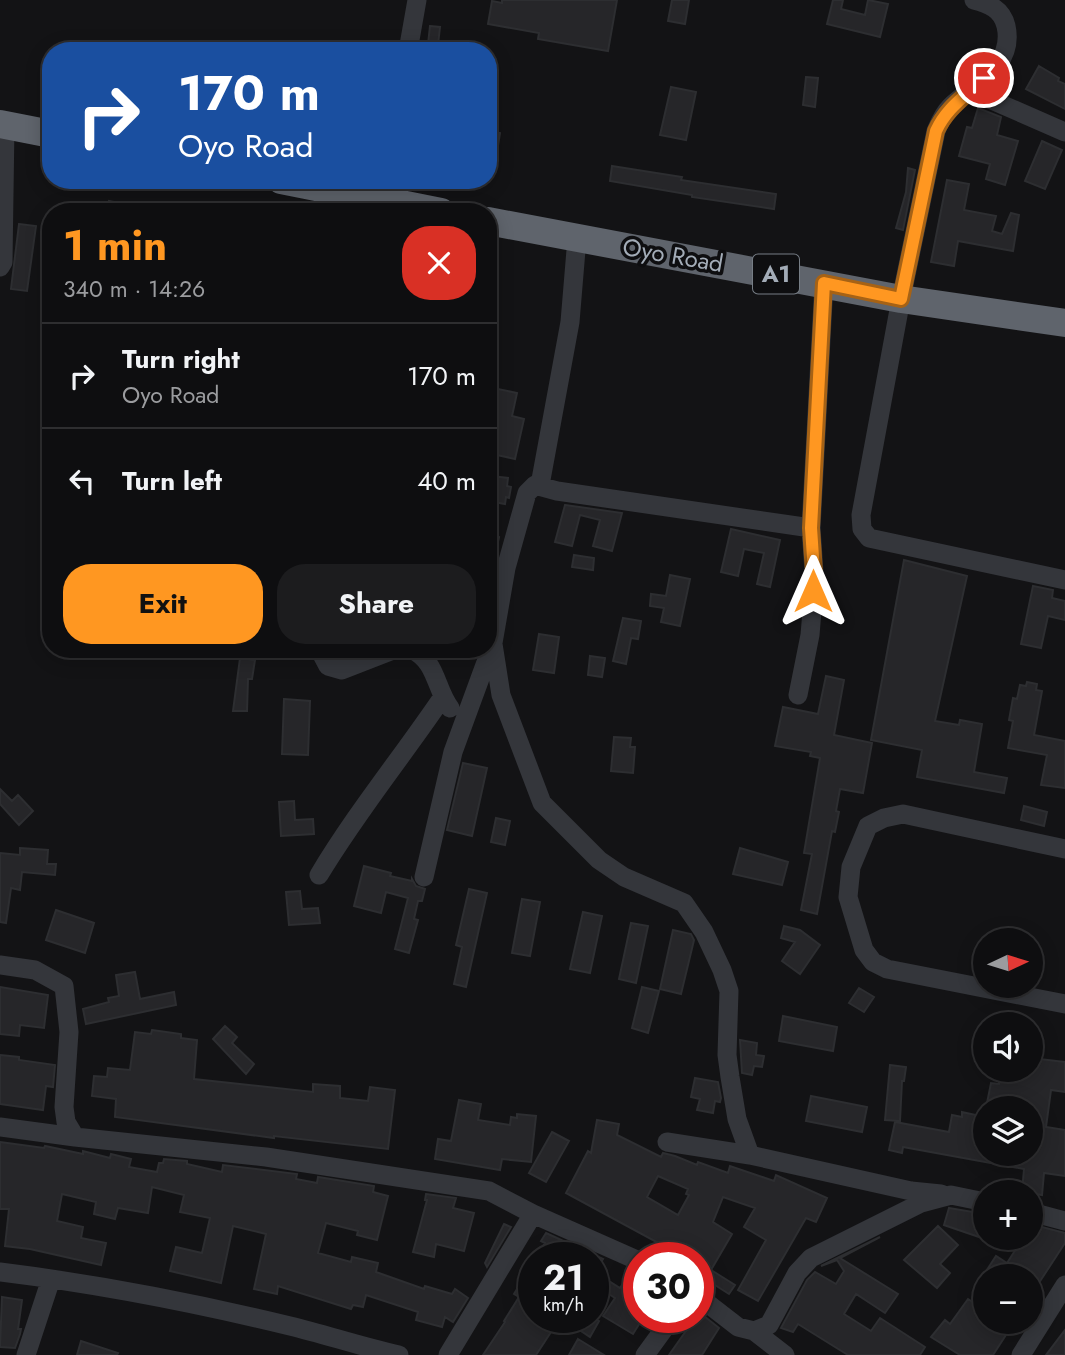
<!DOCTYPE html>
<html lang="en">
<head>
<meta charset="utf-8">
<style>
	body { margin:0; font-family:Jost,sans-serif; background:#1c1c1e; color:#f1f3f6; height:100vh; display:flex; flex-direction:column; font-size:26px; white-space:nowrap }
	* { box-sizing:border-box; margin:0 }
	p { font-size:23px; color:#9b9c9f }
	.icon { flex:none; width:38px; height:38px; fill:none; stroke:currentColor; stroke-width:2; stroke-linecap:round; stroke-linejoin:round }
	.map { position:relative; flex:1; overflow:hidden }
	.drawer { position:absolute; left:42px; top:203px; width:455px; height:455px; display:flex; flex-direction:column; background:#0e0e10; border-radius:28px; box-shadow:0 4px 18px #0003,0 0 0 2px #2e2e30 }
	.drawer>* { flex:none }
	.banner { position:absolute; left:42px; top:42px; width:455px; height:147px; border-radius:28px; box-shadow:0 4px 18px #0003,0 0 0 2px #2e2e30; background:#1a4fa0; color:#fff; overflow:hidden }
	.needle { width:46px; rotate:86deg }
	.controls { position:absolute; left:973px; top:928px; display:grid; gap:14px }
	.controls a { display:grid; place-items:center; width:70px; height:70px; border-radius:50%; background:#0e0e10; box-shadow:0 4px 18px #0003,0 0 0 2px #2e2e30; font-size:35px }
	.speed { position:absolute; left:518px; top:1242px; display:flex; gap:14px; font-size:35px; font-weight:700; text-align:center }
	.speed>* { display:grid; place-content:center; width:91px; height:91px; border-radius:50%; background:#0e0e10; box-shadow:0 4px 18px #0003,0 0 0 2px #2e2e30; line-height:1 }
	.speed small { font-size:18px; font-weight:400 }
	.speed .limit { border:10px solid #d22; background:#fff; color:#111 }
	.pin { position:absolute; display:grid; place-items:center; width:60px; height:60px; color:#fff; margin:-30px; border:4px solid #fff; border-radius:50%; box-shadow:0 2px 7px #0007 }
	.me { position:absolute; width:77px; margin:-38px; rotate:0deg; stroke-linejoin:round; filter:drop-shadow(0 0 5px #0008) }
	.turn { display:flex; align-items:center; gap:24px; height:147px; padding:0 21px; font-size:32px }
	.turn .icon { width:91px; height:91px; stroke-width:2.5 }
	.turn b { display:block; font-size:49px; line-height:60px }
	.round { display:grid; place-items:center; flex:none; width:74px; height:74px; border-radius:28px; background:#1c1c1e }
	.head { display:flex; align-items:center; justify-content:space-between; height:119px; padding:0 21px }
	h1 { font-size:42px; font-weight:700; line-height:52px; color:#ff9721 }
	.primary-button { display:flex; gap:14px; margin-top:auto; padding:14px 21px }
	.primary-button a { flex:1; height:80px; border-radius:28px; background:#ff9721; color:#111; font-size:28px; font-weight:700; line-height:80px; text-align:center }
	.primary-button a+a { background:#1c1c1e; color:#f1f3f6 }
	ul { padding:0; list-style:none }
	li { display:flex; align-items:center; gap:21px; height:105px; padding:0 21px; border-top:2px solid #2e2e30 }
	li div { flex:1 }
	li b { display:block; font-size:26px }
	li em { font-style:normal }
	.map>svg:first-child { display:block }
</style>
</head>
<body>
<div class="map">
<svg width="1065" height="1355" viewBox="0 0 1065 1355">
	<rect width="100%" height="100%" fill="#131315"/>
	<path fill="#262629" stroke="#2d2e31" stroke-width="2" fill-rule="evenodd" d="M502,0h115l-9,51 -70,-12 1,-6 -51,-9 4,-23 10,2z
		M672,0h17l-4,24 -17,-3z
		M833,0h10l-2,9 24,6 3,-15 20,4 -8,33 -53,-13z
		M430,26l10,1 -2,18 -10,-1z
		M1039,66l20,12 -1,3 7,3v25l-39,-20z
		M806,77l12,1 -3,29 -12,-2z
		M671,87l25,5 -10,48 -26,-5z
		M978,108l23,9 -4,18 21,6 -13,44 -19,-6 4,-15 -31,-8 8,-29 5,1z
		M488,131l12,2 -3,19 -9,-1z
		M1042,141l20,9 -17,39 -20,-8z
		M612,166l70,11 -1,3 95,14 -2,15 -82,-12v-2l-82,-14z
		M908,168l7,2 -12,60 -7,-2 10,-36z
		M947,180l22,4 -5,26 32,6 -4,15 10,3 9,-21 8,2 -6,36 -55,-10 -4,25 -23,-4z
		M109,201l30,6 -1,5h-31z
		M19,224l17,2 -9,65 -16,-2z
		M493,388l24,5 -5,23 12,3 -9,40 -27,-6v-44z
		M491,476l17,2 -1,8 4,1 -2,11 -3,-1 -1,7 -17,-3z
		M565,505l57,8 -10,38 -19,-5 7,-26 -20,-5 -8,31 -17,-4z
		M731,529l49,11 -10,47 -13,-3 7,-31 -20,-4 -6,27 -17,-4z
		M488,535l11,2 -6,29h-5z
		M574,555l20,3 -1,12 -21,-3z
		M904,560l63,16 -32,145 24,4 1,-5 22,4 -8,48 33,6 -3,15 -87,-16 5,-27 -51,-10z
		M670,575l20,4 -10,47 -19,-4 3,-14 -14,-2 1,-12 15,2z
		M1033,586l20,4 -1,8 13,3v19l-17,-4 -7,32 -20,-4z
		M623,618l18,3 -3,18 -7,-1 -5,26 -13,-3z
		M539,634l20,3 -5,36 -21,-3z
		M590,656l15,2 -3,19 -14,-2z
		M240,658l15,2 -3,19h-4l-1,32h-14z
		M826,676l18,4 -10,55 38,8 -9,50 -23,-4 -4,22 3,1 -4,20 -3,-1 -15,83 -16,-4 11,-56 -8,-1 16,-95 -10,-2 1,-4 -36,-6 8,-39 35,7z
		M1027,682l10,2 -1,6 6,1 -8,44 31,6v47l-24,-3 6,-30 -39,-7 5,-27 -4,-1 4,-22 4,1 3,-14 6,1z
		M284,699l26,2 -2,54 -26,-1z
		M614,737l17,1 -1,9h5l-2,26 -22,-2z
		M463,763l24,5 -15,68 -25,-6z
		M0,789l12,12 6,-6 15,16 -14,14 -19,-21z
		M294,801l1,19 18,-1 1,15 -33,2 -2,-34z
		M1024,806l23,6 -3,14 -23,-6z
		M496,818l14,3 -5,24 -14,-3z
		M20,848l28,2 -1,14h9l-1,11 -33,-3 -2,18 -9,-2 -5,35 -6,-1v-69l20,2z
		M740,848l48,14 -6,23 -49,-11z
		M364,866l27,7 -1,3 22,5v-2l4,7 9,3 -3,12h-4l-4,18 4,1 -9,33 -14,-4 13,-51 -22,-6 -5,21 -27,-7z
		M469,889l18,4 -21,94 -12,-3 8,-37 -6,-2z
		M300,891l2,18 16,-1 2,15 -31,2 -3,-33z
		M522,899l18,3 -10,54 -18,-3z
		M56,910l38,13 -9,30 -39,-13z
		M583,912l19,4 -12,57 -20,-4z
		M631,923l17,3 -12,57 -17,-4z
		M784,926l16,4 20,15 -20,29 -18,-13 13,-19 -14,-4z
		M673,930l18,4 3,6 -13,54 -21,-5z
		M135,972l5,27 34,-7 2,13 -90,19 -3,-15 26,-7 -1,-4 11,-2 -3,-21z
		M0,987l48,8 -4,33 -24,-3 -1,11 -19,-2z
		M642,987l17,4 -11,42 -16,-5z
		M859,988l15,9 -10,15 -15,-9z
		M783,1016l54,11 -4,24 -54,-10z
		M225,1026l12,11 -5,6 22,21 -8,10 -33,-35z
		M152,1030l29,4v4l16,2 -3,39 119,13v-8l27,2v12l28,3 2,-14 25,3 -7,59 -114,-13v2l-159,-21 1,-18 -24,-3 2,-20 13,1 1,-9 22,2 5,-38 16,2z
		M740,1040l17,3 -1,12 8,1 -2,11 -8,-1 -2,9 -10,-2z
		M0,1055l19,2v3l36,5 -2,22 -7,-1 -3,24 -43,-6z
		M1031,1058l34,4v30l-14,-2 -5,37 19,3v46l-21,-3 -2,22 -20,-3 2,-23 -121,-22 -1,6 -13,-3 6,-28 54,10 3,-17 10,2v-5l23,5v36h46v-45h-45l5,-25 8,1 2,-15h30z
		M890,1065l16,2 -2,14h-2l-2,40 -15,-1z
		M695,1078l23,4 3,16 -1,4 -5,-1 -2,12 -16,-3 3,-11 -9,-2z
		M811,1096l56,11 -5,25 -56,-11z
		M459,1100l22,4 -3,16 32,5 1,-8 6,1v-4l19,2 -5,46 -29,-3 -2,11 -65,-11 3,-20 13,2z
		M597,1120l22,4 -2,11 44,22 2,-4 12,3 22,9 1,-3 30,11 2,-7 44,15 2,-6 51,23 -11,24 -10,-4 -48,83 -20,-11 28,-50 -22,-13 11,-19 -32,-11 -10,25 19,12 -21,36 24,15 -6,9 -25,-16 6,-8 -12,-6v-6h-12l-120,-65 22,-42 3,2zM658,1176l30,13 -2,5 3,1 -11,20 -31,-18z
		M552,1132l17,9 -23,41 -17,-9z
		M0,1142l44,6 1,-2 38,8v-3l27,7 1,-4 20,5 -2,8 28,5 2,-9h4l1,-4 23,2v3l35,8 1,-7 74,9 -1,5 21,4 1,-6 56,9 -1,6 15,4 -11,44 -20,-5 1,-4 -32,-8 -8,30 33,9 1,-5 26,6 -2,9 48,17 1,-3 27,8 3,-5 13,9 -15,24 -8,-5 -3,10 -26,-7 2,-8 -52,-17 -3,12 -10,-2 -2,4 -73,-23 -1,8 -23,-5 12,-55 -33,-8 -12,57 -51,-12 6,-24 26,6 8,-35 -30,-6 4,-17 -32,-8 -4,26 -30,-5 -3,11 -21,-5 2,-12 -34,-8 -5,27 26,6 -2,11 25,5 -5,22 -71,-16 -25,-3 4,-37h-9z
		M426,1194l30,4 -3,10 21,5 -10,38 -28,-7 -2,13 -21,-5 14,-52h-2z
		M949,1208l36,6v25l-41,-14z
		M504,1224l7,3 -24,40 -2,-4z
		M938,1226l20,19 -18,19 10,9 -13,15 -33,-28z
		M1038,1226l27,7v10l-34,52v-19h-48l13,-20 11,7 16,-25 4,3z
		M546,1233l57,26 -8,13 25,16 11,-17 8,5v42h4l-10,16 -30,-18 12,-18 -22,-14v-26h-58l10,-15 -4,-2z
		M880,1237l-40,21 58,36 -13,19 -29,-19 -12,20 27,17 9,-13 45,29 -5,8h-72l-50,-31 -5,8 -12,-4 26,-48 8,-8 21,12 8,-13 -7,-11 -16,6z
		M534,1262v56h4l15,11 -17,26h-53l22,-33 -1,-1 15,-24 -5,-3z
		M2,1297l20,3 -4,29h3l-1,5 -5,14 -15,-1z
		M968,1299l17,11v11h30l-22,34h-33l-29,-18 14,-17 5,4z
		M699,1312l20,16 -17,27h-33l26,-37h3z
		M577,1318h17l5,3 -9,16 -18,-12z
		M1065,1330v25h-19z
		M578,1339l26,16h-35z
		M81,1341l37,12 -1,2h-40z"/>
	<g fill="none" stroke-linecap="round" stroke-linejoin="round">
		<path stroke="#34363b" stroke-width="19" d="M974,0c15,4 28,9 32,26 9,40 -32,58 -56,81 -7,7 -10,15 -14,24l-35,168 -40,216 1,14 7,9 196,42
			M408,51l9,-51
			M971,91l94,41
			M0,267l3,-5 2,-137
			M540,485l30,-163 7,-84
			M493,644l8,51 41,108 57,57 25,17 60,26 20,29 18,38 7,21 -2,64 3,22 7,42 13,36
			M319,649l9,17 14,4 54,-21
			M411,649c26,12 24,39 39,59
			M798,695l12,-60 2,-24 2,-39 -3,-44 13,-245
			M1065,849l-162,-35 -19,4 -16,8 -17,41 -3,30 16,53 9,12 14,7 178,35
			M319,875c37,-62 83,-118 123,-177
			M424,877l29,-125 40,-109 13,-75 21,-75 8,-8 22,6 254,37
			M0,965l35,5 29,16 5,46 -5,75 2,15 9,15 191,20 223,34 44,23 106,47
			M0,1127l75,10
			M667,1142l83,13 161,36 30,3
			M1031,1212l34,9
			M0,1272c97,12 195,31 290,54 37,9 72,21 109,29
			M698,1296l40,31 16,4 15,-6 28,-52 14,-15 110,-55 30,-8 34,7
			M754,1331l31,24
			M26,1355l25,-76
			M448,1355l85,-141
			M645,1355l27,-37
			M1021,1355l44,-70"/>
		<path stroke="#5f646c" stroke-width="28" d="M0,124l51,10
			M281,180l160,32
			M488,221l413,78 164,24"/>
	</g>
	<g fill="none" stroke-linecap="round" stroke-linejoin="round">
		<g stroke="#a66215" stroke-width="18">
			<path id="route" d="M813,591l1,-19 -3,-44 13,-245 77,16 35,-168c11,-24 30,-35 48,-53"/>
		</g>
		<use href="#route" stroke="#ff9721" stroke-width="12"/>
	</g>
	<g text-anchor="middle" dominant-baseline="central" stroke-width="7" stroke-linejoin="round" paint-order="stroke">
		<rect fill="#0e0e10" stroke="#767d85" stroke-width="2" x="753" y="254.5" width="46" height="39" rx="5"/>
		<g font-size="23" font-weight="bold" fill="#a3acb7">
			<text x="776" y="274">A1</text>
		</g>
		<g font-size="24" fill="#a3acb7" stroke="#0e0e10">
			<text transform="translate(673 255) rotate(10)">Oyo Road</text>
		</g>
	</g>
</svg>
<div class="controls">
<a><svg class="needle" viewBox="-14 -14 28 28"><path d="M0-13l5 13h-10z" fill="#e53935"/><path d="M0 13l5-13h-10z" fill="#9b9c9f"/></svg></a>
<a><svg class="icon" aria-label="sound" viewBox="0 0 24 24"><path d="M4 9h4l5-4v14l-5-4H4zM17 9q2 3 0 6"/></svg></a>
<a><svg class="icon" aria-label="layers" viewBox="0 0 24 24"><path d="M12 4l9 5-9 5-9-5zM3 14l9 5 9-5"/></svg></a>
<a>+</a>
<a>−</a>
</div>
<div class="speed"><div>21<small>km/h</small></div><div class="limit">30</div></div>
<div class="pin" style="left:984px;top:78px;background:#d93025"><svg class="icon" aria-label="arrive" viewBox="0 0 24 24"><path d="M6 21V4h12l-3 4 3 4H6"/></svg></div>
<svg class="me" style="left:813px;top:591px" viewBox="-20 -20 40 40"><path d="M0-17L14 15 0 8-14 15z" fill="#ff9721" stroke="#fff" stroke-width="4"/></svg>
<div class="banner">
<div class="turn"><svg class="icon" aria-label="right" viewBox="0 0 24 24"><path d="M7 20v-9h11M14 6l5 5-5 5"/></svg><div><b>170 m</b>Oyo Road</div></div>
</div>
<section class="drawer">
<div class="head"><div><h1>1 min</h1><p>340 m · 14:26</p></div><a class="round" style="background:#d93025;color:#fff"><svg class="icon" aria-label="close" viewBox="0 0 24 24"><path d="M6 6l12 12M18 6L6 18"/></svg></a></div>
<ul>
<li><svg class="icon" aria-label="right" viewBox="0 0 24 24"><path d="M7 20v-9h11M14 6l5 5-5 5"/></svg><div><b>Turn right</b><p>Oyo Road</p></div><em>170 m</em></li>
<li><svg class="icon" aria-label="left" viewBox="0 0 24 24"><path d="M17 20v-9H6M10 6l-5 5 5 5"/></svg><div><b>Turn left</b></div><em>40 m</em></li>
</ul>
<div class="primary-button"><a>Exit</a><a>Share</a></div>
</section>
</div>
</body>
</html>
